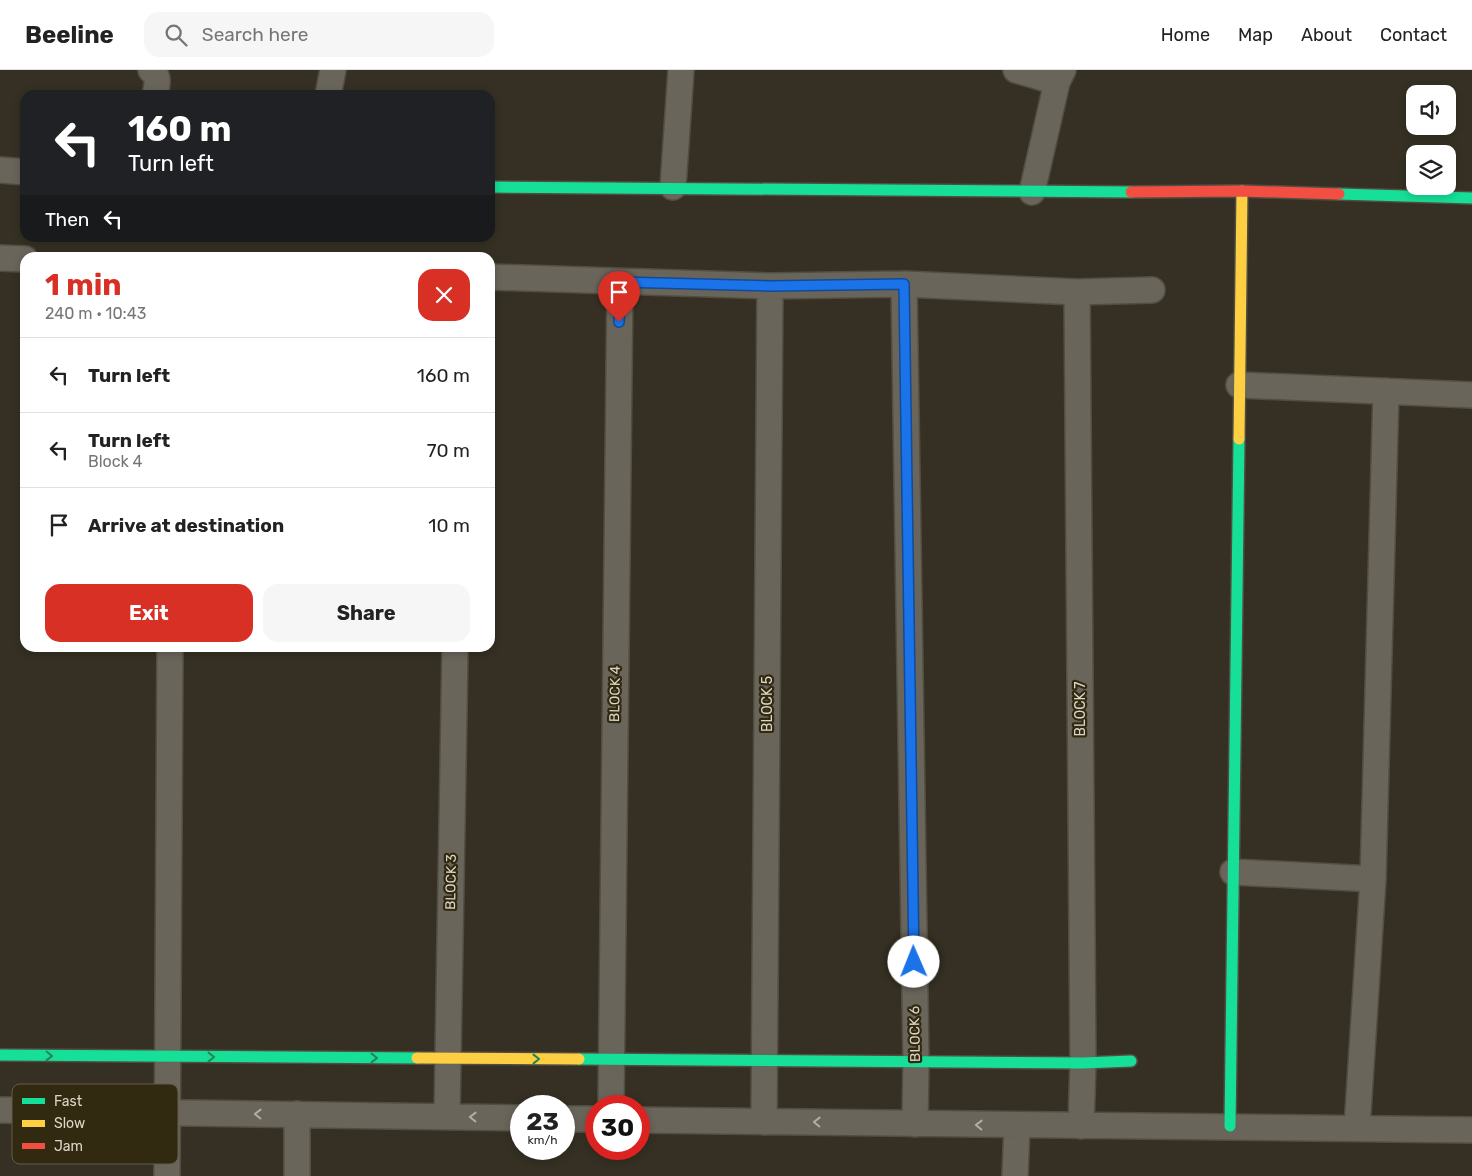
<!DOCTYPE html>
<html lang="en">
<head>
<meta charset="utf-8">
<style>
	body { margin:0; font-family:Rubik,sans-serif; background:#f6f6f6; color:#222; height:100vh; display:flex; flex-direction:column; font-size:19px; white-space:nowrap }
	* { box-sizing:border-box; margin:0 }
	p { font-size:16px; color:#767676 }
	.icon { flex:none; width:28px; height:28px; fill:none; stroke:currentColor; stroke-width:2; stroke-linecap:round; stroke-linejoin:round }
	.map { position:relative; flex:1; overflow:hidden }
	.sheet { position:absolute; left:20px; top:182px; width:475px; height:400px; display:flex; flex-direction:column; background:#fff; border-radius:15px; box-shadow:0 2px 8px #0003 }
	.sheet>* { flex:none }
	.banner { position:absolute; left:20px; top:20px; width:475px; height:152px; border-radius:15px; box-shadow:0 2px 8px #0003; background:#202124; color:#fff; overflow:hidden }
	.fabs { position:absolute; left:1406px; top:15px; display:grid; gap:10px }
	.fabs a { display:grid; place-items:center; width:50px; height:50px; border-radius:10px; background:#fff; box-shadow:0 2px 8px #0003; font-size:25px }
	.speed { position:absolute; left:510px; top:1025px; display:flex; gap:10px; font-size:25px; font-weight:700; text-align:center }
	.speed>* { display:grid; place-content:center; width:65px; height:65px; border-radius:50%; background:#fff; box-shadow:0 2px 8px #0003; line-height:1 }
	.speed small { font-size:12px; font-weight:400 }
	.speed .limit { border:8px solid #d22; background:#fff; color:#111 }
	.pin { position:absolute; display:grid; place-items:center; width:42px; height:42px; color:#fff; margin:-51px -21px; border-radius:50% 50% 50% 0; rotate:-45deg; box-shadow:0 0 5px #0007 }
	.pin .icon { rotate:45deg }
	.me { position:absolute; width:55px; margin:-28px; rotate:359deg; stroke-linejoin:round; filter:drop-shadow(0 0 4px #0008) }
	.turn { display:flex; align-items:center; gap:18px; height:105px; padding:0 25px; font-size:22px }
	.turn .icon { width:65px; height:65px; stroke-width:2.5 }
	.turn b { display:block; font-size:35px; line-height:42px }
	.then { display:flex; align-items:center; height:48px; padding:0 25px; background:#0003; gap:10px; font-size:19px }
	.round { display:grid; place-items:center; flex:none; width:52px; height:52px; border-radius:15px; background:#f6f6f6 }
	.head { display:flex; align-items:center; justify-content:space-between; height:85px; padding:0 25px }
	h1 { font-size:30px; font-weight:700; line-height:38px; color:#d93025 }
	.button { display:flex; gap:10px; margin-top:auto; padding:10px 25px }
	.button a { flex:1; height:58px; border-radius:15px; background:#d93025; color:#fff; font-size:20px; font-weight:700; line-height:58px; text-align:center }
	.button a+a { background:#f6f6f6; color:#222 }
	ul { padding:0; list-style:none }
	li { display:flex; align-items:center; gap:15px; height:75px; padding:0 25px; border-top:1px solid #e0e0e0 }
	li div { flex:1 }
	li b { display:block; font-size:19px }
	li em { font-style:normal }
	header { display:flex; align-items:center; gap:30px; box-sizing:border-box; height:70px; padding:0 25px; background:#fff; border-bottom:1px solid #e0e0e0 }
	header strong { font-size:24px }
	nav { display:flex; gap:28px; margin-inline-start:auto; font-size:18px }
	.search { width:350px; height:45px; background:#f6f6f6; display:flex; align-items:center; gap:12px; box-sizing:border-box; padding:0 18px; border-radius:15px; color:#767676; font-size:19px }
	.map>svg:first-child { display:block }
</style>
</head>
<body>
<header>
<strong>Beeline</strong>
<div class="search"><svg class="icon" aria-label="search" viewBox="0 0 24 24"><circle cx="10" cy="10" r="6"/><path d="M15 15l6 6"/></svg>Search here</div>
<nav><a>Home</a><a>Map</a><a>About</a><a>Contact</a></nav>
</header>
<div class="map">
<svg width="1472" height="1106" viewBox="0 0 1472 1106">
	<rect width="100%" height="100%" fill="#353023"/>
	<g fill="none" stroke-linecap="round" stroke-linejoin="round">
		<g stroke="#524d41" stroke-width="28">
			<path id="street" d="M151,0c9,6 6,15 4,25
				M1016,0l41,12
				M328,25l5,-25
				M0,100l25,2
				M673,117l8,-117
				M1032,122l25,-110 6,-12
				M0,188l25,1
				M490,207l280,9 134,-2 173,8 75,-2
				M904,214l12,777 -1,63
				M1077,222l6,771 -2,63
				M1239,315l233,10
				M1233,802l140,7
				M611,1036l9,-824
				M0,1040l521,8
				M447,1047l8,-469
				M564,1049h32
				M639,1050l833,10
				M764,1052l6,-836
				M1357,1058l16,-249 13,-488
				M167,1106l3,-528
				M297,1106v-62
				M1015,1106l2,-50"/>
		</g>
		<g stroke="#524d41" stroke-width="14">
			<path id="fast" d="M490,117l641,5
				M1339,124l133,4
				M0,985l417,3
				M579,989l504,4 48,-2
				M1230,1056l9,-687"/>
		</g>
		<g stroke="#524d41" stroke-width="14">
			<path id="slow" d="M1239,369l3,-248
				M417,988l162,1"/>
		</g>
		<g stroke="#524d41" stroke-width="14">
			<path id="jam" d="M1131,122l111,-1 97,3"/>
		</g>
		<use href="#street" stroke="#69655b" stroke-width="25"/>
		<use href="#fast" stroke="#16e098" stroke-width="11"/>
		<use href="#slow" stroke="#ffcf43" stroke-width="11"/>
		<use href="#jam" stroke="#f24e42" stroke-width="11"/>
	</g>
	<defs><path id="oneway-chevron" d="M-2-3.5L2.5 0L-2 3.5" fill="none" stroke-width="1.6" stroke-linecap="round" stroke-linejoin="round" transform="scale(1.25)"/></defs>
	<g stroke="#248454">
		<use href="#oneway-chevron" transform="translate(49 986) rotate(1)"/>
		<use href="#oneway-chevron" transform="translate(211 987)"/>
		<use href="#oneway-chevron" transform="translate(374 988)"/>
		<use href="#oneway-chevron" transform="translate(536 989)"/>
	</g>
	<g stroke="#b4aea2">
		<use href="#oneway-chevron" transform="translate(258 1044) rotate(-179)"/>
		<use href="#oneway-chevron" transform="translate(473 1047) rotate(-179)"/>
		<use href="#oneway-chevron" transform="translate(817 1052) rotate(-179)"/>
		<use href="#oneway-chevron" transform="translate(979 1055) rotate(-179)"/>
	</g>
	<g fill="none" stroke-linecap="round" stroke-linejoin="round">
		<g stroke="#114b97" stroke-width="12">
			<path id="route" d="M619,252l1,-40 150,4 134,-2 10,678"/>
		</g>
		<use href="#route" stroke="#1a73e8" stroke-width="9"/>
	</g>
	<g text-anchor="middle" dominant-baseline="central" stroke-width="4.5" stroke-linejoin="round" paint-order="stroke">
		<g font-size="14" fill="#dcd6c8" stroke="#322911">
			<text transform="translate(615 624) rotate(-89)">BLOCK 4</text>
			<text transform="translate(767 634) rotate(-90)">BLOCK 5</text>
			<text transform="translate(1080 639) rotate(-90)">BLOCK 7</text>
			<text transform="translate(451 812) rotate(-89)">BLOCK 3</text>
			<text transform="translate(915 964) rotate(-91)">BLOCK 6</text>
		</g>
	</g>
	<rect x="12" y="1014" width="166" height="80" rx="8" fill="#322911" stroke="#655d48" stroke-width="1"/>
	<rect x="22" y="1028" width="23" height="6" fill="#16e098"/>
	<rect x="22" y="1050" width="23" height="7" fill="#ffcf43"/>
	<rect x="22" y="1073" width="23" height="6" fill="#f24e42"/>
	<g font-size="14" fill="#dcd6c8">
		<text x="54" y="1036">Fast</text>
		<text x="54" y="1058">Slow</text>
		<text x="54" y="1081">Jam</text>
	</g>
</svg>
<div class="fabs">
<a><svg class="icon" aria-label="sound" viewBox="0 0 24 24"><path d="M4 9h4l5-4v14l-5-4H4zM17 9q2 3 0 6"/></svg></a>
<a><svg class="icon" aria-label="layers" viewBox="0 0 24 24"><path d="M12 4l9 5-9 5-9-5zM3 14l9 5 9-5"/></svg></a>
</div>
<div class="speed"><div>23<small>km/h</small></div><div class="limit">30</div></div>
<div class="pin" style="left:619px;top:252px;background:#d93025"><svg class="icon" aria-label="arrive" viewBox="0 0 24 24"><path d="M6 21V4h12l-3 4 3 4H6"/></svg></div>
<svg class="me" style="left:914px;top:892px" viewBox="-20 -20 40 40"><circle r="19" fill="#fff"/><path d="M0-13L10 11 0 6-10 11z" fill="#1a73e8"/></svg>
<div class="banner">
<div class="turn"><svg class="icon" aria-label="left" viewBox="0 0 24 24"><path d="M17 20v-9H6M10 6l-5 5 5 5"/></svg><div><b>160 m</b>Turn left</div></div>
<div class="then">Then<svg class="icon" aria-label="left" viewBox="0 0 24 24"><path d="M17 20v-9H6M10 6l-5 5 5 5"/></svg></div>
</div>
<section class="sheet">
<div class="head"><div><h1>1 min</h1><p>240 m · 10:43</p></div><a class="round" style="background:#d93025;color:#fff"><svg class="icon" aria-label="close" viewBox="0 0 24 24"><path d="M6 6l12 12M18 6L6 18"/></svg></a></div>
<ul>
<li><svg class="icon" aria-label="left" viewBox="0 0 24 24"><path d="M17 20v-9H6M10 6l-5 5 5 5"/></svg><div><b>Turn left</b></div><em>160 m</em></li>
<li><svg class="icon" aria-label="left" viewBox="0 0 24 24"><path d="M17 20v-9H6M10 6l-5 5 5 5"/></svg><div><b>Turn left</b><p>Block 4</p></div><em>70 m</em></li>
<li><svg class="icon" aria-label="arrive" viewBox="0 0 24 24"><path d="M6 21V4h12l-3 4 3 4H6"/></svg><div><b>Arrive at destination</b></div><em>10 m</em></li>
</ul>
<div class="button"><a>Exit</a><a>Share</a></div>
</section>
</div>
</body>
</html>
